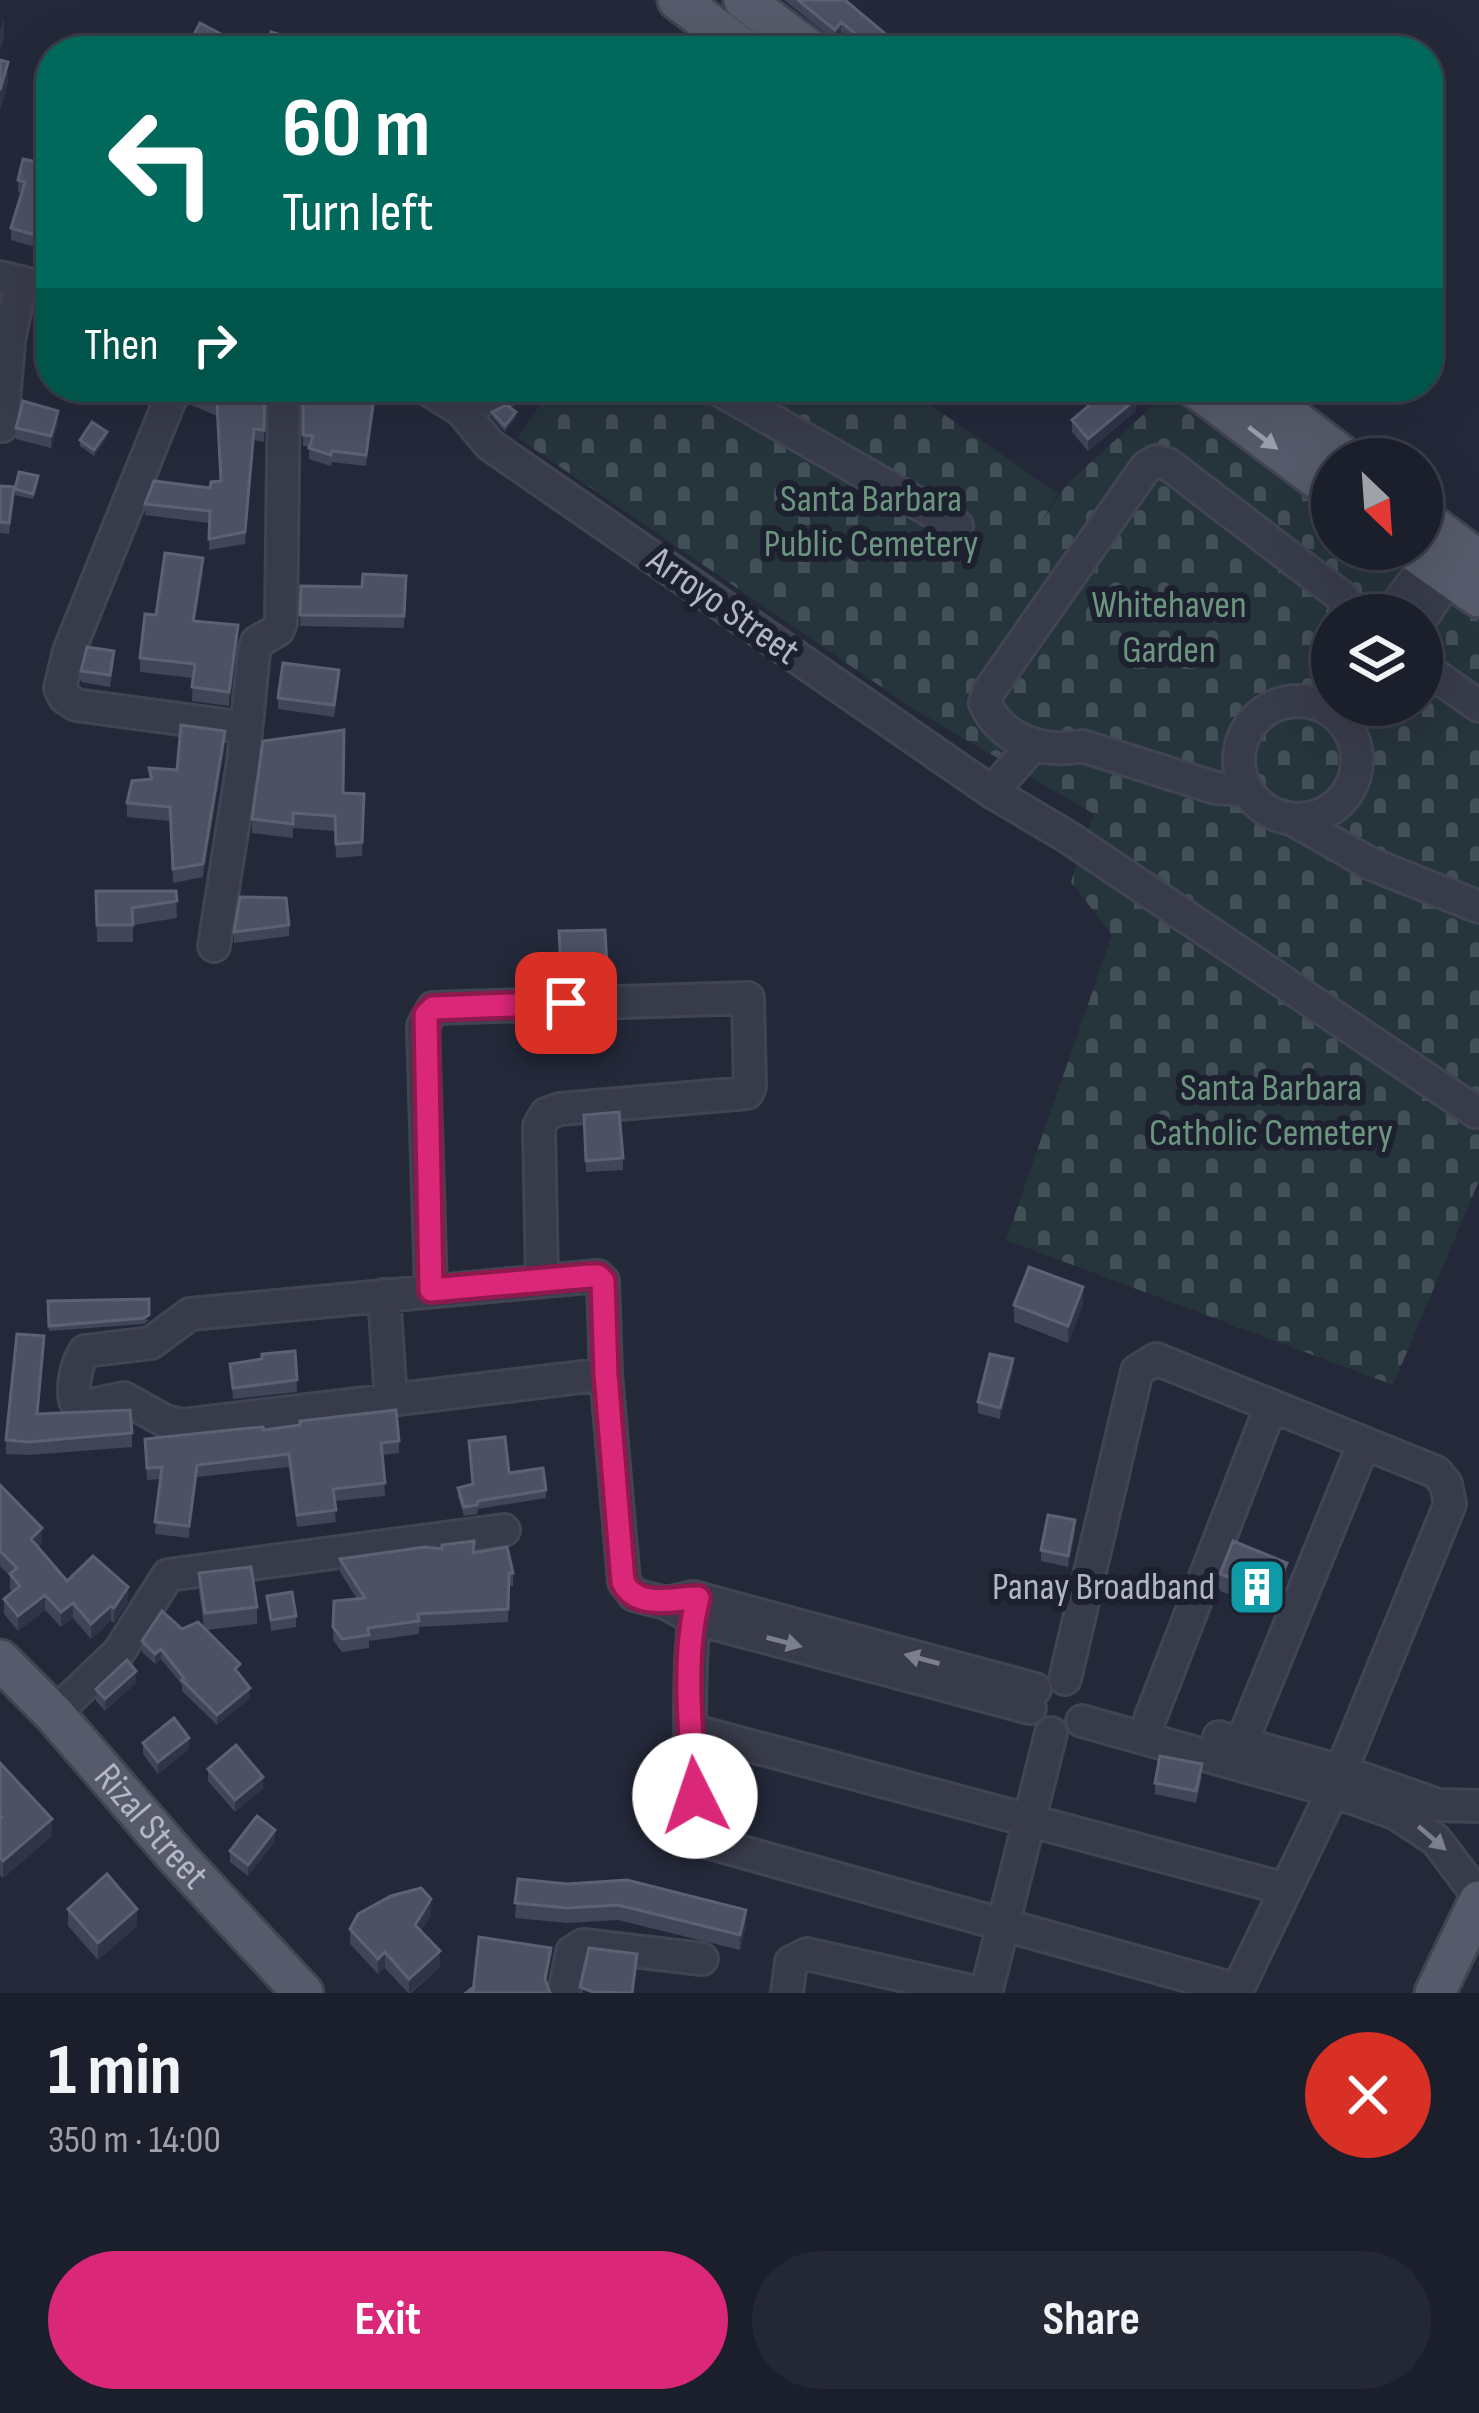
<!DOCTYPE html>
<html lang="en">
<head>
<meta charset="utf-8">
<style>
	body { margin:0; font-family:"Sofia Sans Condensed",sans-serif; background:#242734; color:#f1f3f6; height:100vh; display:flex; flex-direction:column; font-size:45px; white-space:nowrap }
	* { box-sizing:border-box; margin:0 }
	p { font-size:39px; color:#a0a2a9 }
	.icon { flex:none; width:66px; height:66px; fill:none; stroke:currentColor; stroke-width:2; stroke-linecap:round; stroke-linejoin:round }
	.map { position:relative; height:1993px; overflow:hidden }
	.panel { display:flex; flex-direction:column; background:#1b1f2c; flex:1 }
	.panel>* { flex:none }
	.top-card { position:absolute; left:36px; top:36px; width:1407px; height:366px; border-radius:48px; box-shadow:0 12px 48px #0002,0 0 0 3px #393d48; background:#00695c; color:#fff; overflow:hidden }
	.needle { width:78px; rotate:155deg }
	.buttons { position:absolute; left:1311px; top:438px; display:grid; gap:24px }
	.buttons a { display:grid; place-items:center; width:132px; height:132px; border-radius:50%; background:#1b1f2c; box-shadow:0 12px 48px #0002,0 0 0 3px #393d48; font-size:60px }
	.pin { position:absolute; display:grid; place-items:center; width:102px; height:102px; color:#fff; margin:-51px; border-radius:24px; box-shadow:0 6px 18px #0006 }
	.me { position:absolute; width:132px; margin:-66px; rotate:356deg; stroke-linejoin:round; filter:drop-shadow(0 0 9px #0008) }
	.turn { display:flex; align-items:center; gap:42px; height:252px; padding:0 48px; font-size:54px }
	.turn .icon { width:156px; height:156px; stroke-width:2.5 }
	.turn b { display:block; font-size:84px; line-height:102px }
	.then { display:flex; align-items:center; height:114px; padding:0 48px; background:#0003; gap:24px; font-size:45px }
	.round { display:grid; place-items:center; flex:none; width:126px; height:126px; border-radius:63px; background:#242734 }
	.headline { display:flex; align-items:center; justify-content:space-between; height:204px; padding:0 48px }
	h1 { font-size:72px; font-weight:700; line-height:90px }
	.cta { display:flex; gap:24px; margin-top:auto; padding:24px 48px }
	.cta a { flex:1; height:138px; border-radius:72px; background:#db2777; color:#fff; font-size:48px; font-weight:700; line-height:138px; text-align:center }
	.cta a+a { background:#242734; color:#f1f3f6 }
	.map>svg:first-child { display:block }
</style>
</head>
<body>
<div class="map">
<svg width="1479" height="1993" viewBox="0 0 1479 1993">
	<defs>
		<pattern id="cemetery-stones" width="16" height="16" patternUnits="userSpaceOnUse" patternTransform="scale(3)"><rect width="16" height="16" fill="#26343b"/><path d="M2 7V4a2 2 0 0 1 4 0v3zM10 15v-3a2 2 0 0 1 4 0v3z" fill="#434f56"/></pattern>
	</defs>
	<rect width="100%" height="100%" fill="#24293a"/>
	<path fill="url(#cemetery-stones)" fill-rule="evenodd" d="M553,387h352l153,107 -17,29 27,-40 99,-90 165,121v35h48l99,72v560l-86,204 -387,-145 106,-305 -41,-53 23,-68 -179,-104 -397,-272zM1332,615h90v90h-90z"/>
	<g fill="none" stroke-linecap="round" stroke-linejoin="round">
		<g stroke="#414553" stroke-width="36">
			<path id="minor" d="M0,277l51,13
				M175,387l-106,264 -9,37 4,9 12,8 170,23
				M424,387l37,23 29,35 502,347 76,45 408,275
				M714,387l243,139
				M461,410l51,-23
				M2,426l7,-85 12,-59
				M1389,615l51,-68
				M1422,618l39,-60
				M1422,666l57,40
				M1239 760a59 59 0 1 1 118 0a59 59 0 1 1-118 0Z
				M1247,790l-31,-2 -134,-42c-38,8 -81,-6 -97,-43l4,-12 157,-224 10,-6 12,3 173,132 10,19
				M992,792l40,-46
				M1290,818l79,45 110,44
				M214,946l29,-184 11,-110 3,-10 21,-12 3,-7 3,-236
				M431,1290l-8,-264 10,-18 315,-10 2,89 -3,6 -187,16 -14,5 -7,12 3,153
				M384,1295l7,105
				M606,1374l-423,51 -18,-4 -41,-23 -43,9 -6,-6c-3,-15 1,-37 10,-50l66,-8 39,-29 408,-38 5,5 3,93 18,208 10,13 32,8
				M698,1598c-11,41 -11,201 3,240l9,5 528,147
				M1065,1679l72,-308 19,-12 280,113 10,12 4,20 -117,287 -97,202
				M1030,1708l-337,-90 -27,-15 27,-6 342,92
				M54,1714l65,-62 49,-77 336,-45
				M1150,1719l121,-313
				M1082,1721l251,70 62,22 41,27 43,57
				M691,1730l595,159
				M1219,1737l122,34 97,34 41,1
				M1241,1744l123,-301
				M564,1993l8,-41 11,-7 119,14
				M787,1993l4,-31 16,-8 173,39
				M986,1993l65,-260"/>
		</g>
		<g stroke="#414553" stroke-width="45">
			<g id="major">
				<path d="M678,0l68,51"/>
				<path d="M744,0l67,51"/>
				<path d="M1195,387l137,103"/>
				<path d="M1251,387l95,72"/>
				<path d="M1422,518l57,43"/>
				<path d="M1411,549l68,48"/>
				<path id="s1" d="M0,1660l54,54 122,142 127,137"/>
				<path d="M1435,1993l44,-92"/>
			</g>
		</g>
		<use href="#minor" stroke="#383b4a" stroke-width="30"/>
		<use href="#major" stroke="#565a6a" stroke-width="39"/>
	</g>
	<path fill="#404558" d="M784,0h61l44,48 -2,3h-24l-22,-19 -6,9z
		M190,42l44,9h-44z
		M51,165v61l-6,24 -34,-10v-12l11,-35 -4,-1v-12z
		M265,387l-1,55 -10,-2 -9,104 -36,6v-27l-64,-8v-11l65,-16 10,-7 -3,-65 -28,-12v-11z
		M303,387h14l-1,5 58,16 -8,58 -34,-4 -1,4 -22,-7v-12l-6,-1z
		M1136,411l-48,40 -16,-19v-12z
		M492,412l24,5 -11,15 -13,-15z
		M58,422l-7,26 -35,-9v-11z
		M107,438l-13,18 -14,-10v-6z
		M38,482l-5,17 -18,-4v-6z
		M0,486l14,13 -5,35 -9,-1z
		M203,572l-8,49 43,18 -9,67 -37,-5 1,-23 -53,-6v-14l16,-43z
		M406,576l-2,52 -104,-2 1,-40 61,1z
		M114,662l-4,25 -29,-5v-11z
		M339,682l-5,35 -56,-8v-11z
		M225,745l-22,132 -30,6 -3,-62 -43,-4v-14l22,-23v-12l28,2z
		M343,793l21,1 -2,62 -26,2 -1,-27 -42,-3v10l-41,-5v-14z
		M96,891h80l1,27 -44,7v17h-36z
		M289,925v11l-55,7v-11z
		M605,930l2,53 -46,1 -2,-53z
		M584,1115l39,43v12l-37,2z
		M48,1301l101,19 -5,4 -95,7z
		M1083,1304l-15,39 -54,-21v-17z
		M44,1350l-6,64 94,19v14l-103,8 -23,-1v-14z
		M295,1351l2,41 -64,7 -3,-35 32,-5z
		M1013,1370l-13,49 -22,-6v-11z
		M264,1430l135,11v12l-17,2 3,41 -51,5 2,21 -39,5 -8,-60 -92,10 -8,61 -34,-4 5,-55 -13,1 -2,-41z
		M509,1473l37,17v8l-68,11 -1,5 -13,2 -6,-19v-9z
		M0,1485l42,58 -4,4 29,34 61,21 -14,21 -3,-2 -20,18 -18,-21 -12,9 -16,-17 -27,21 -14,-17v-15l8,-7 -2,-3v-13l-10,-10z
		M1075,1532l-7,35 -27,-6v-11z
		M474,1552l39,21v13h-4l-1,36 -89,5v7l-50,7v7l-27,4 -9,-12 1,-39 23,-2 -17,-27v-13z
		M199,1573l58,34v17l-51,6 33,45 11,23 -33,27 -35,-34v-6l-21,-26 -6,5 -13,-12v-11l40,-12 22,-1 -5,-37z
		M1220,1574l67,6 -13,31 -54,-20z
		M267,1596l29,20v11l-25,4z
		M136,1683l-31,28 -9,-10v-12z
		M143,1743l46,6 -31,25 -15,-20z
		M0,1763l52,73 -49,42 -3,-3z
		M208,1769l55,19 -28,24 -27,-31z
		M1202,1776l-6,27 -41,-9v-11z
		M275,1841l-27,35 -18,-14v-11z
		M518,1879l228,46 -6,25 -122,-30 -51,3 -52,-5z
		M68,1909l69,17 -39,34 -30,-34z
		M431,1915l-10,16 19,36 -29,26h-3l-23,-25 -7,6 -28,-30v-15z"/>
	<path fill="#2f3447" d="M4,16v22l-4,13v-21z
		M841,22v10l-6,9v-11z
		M889,37v11l-2,3h-10z
		M8,62v21l-8,29v-22z
		M51,215v11l-6,24v-12z
		M1136,399v12l-48,40v-12z
		M58,411v11l-7,26v-12z
		M516,412v5l-11,15v-6z
		M107,432v6l-13,18v-6z
		M203,558v14l-10,62v-13z
		M238,625v14l-9,67v-14z
		M225,731v14l-22,132v-13z
		M1083,1287v17l-15,39v-17z
		M1013,1359v11l-13,49v-11z
		M197,1465v12l-8,61v-12z
		M1075,1520v12l-7,35v-11z
		M42,1528v15l-11,11v-15z
		M1287,1563v17l-13,31v-17z
		M128,1587v15l-14,21v-15z
		M45,1595v15l-27,21v-15z
		M73,1603v15l-12,9v-15z
		M111,1606v15l-20,18v-15z
		M161,1649v10l-6,5v-10z
		M136,1671v12l-31,28v-12z
		M250,1688v10l-33,27v-10z
		M189,1738v11l-31,25v-12z
		M263,1777v11l-28,24v-12z
		M52,1819v17l-49,42v-17z
		M275,1830v11l-27,35v-11z
		M431,1899v16l-16,25v-15z
		M137,1909v17l-39,34v-17z
		M746,1910v15l-6,25v-15z
		M440,1951v16l-31,26v-14z
		M385,1952v16l-7,6v-15z"/>
	<path fill="#4c5164" stroke="#5c6173" stroke-width="3" d="M798,0h47l44,37 -13,14 -35,-29 -6,8z
		M200,23l34,18 -5,10h-21l-18,-9z
		M271,32l41,12 -3,7h-45z
		M0,60l8,2 -8,28z
		M23,159l28,6v50l-6,23 -34,-10 14,-46 -7,-2z
		M191,387h74l-1,43 -10,-1 -9,103 -36,7 1,-28 -65,-7 9,-23 56,7 1,-6 10,-1 -4,-77 -28,-11z
		M303,387h13l-1,5 38,11 1,-9 20,3 -8,58 -34,-4 -1,4 -22,-7 4,-12 -10,-1z
		M1111,387h14l11,12 -48,40 -16,-19z
		M23,401l35,10 -7,25 -35,-8z
		M507,405l9,7 -11,14 -13,-14z
		M92,422l15,10 -13,18 -14,-10z
		M19,472l19,4 -5,18 -18,-5z
		M0,486l14,1 -5,36 -9,-1z
		M165,553l38,5 -10,63 45,4 -9,67 -37,-5 3,-23 -55,-6 5,-44 11,1z
		M363,574l43,2 -2,40 -104,-1 1,-29 61,1z
		M87,647l27,4 -4,24 -29,-4z
		M283,663l56,7 -5,35 -56,-7z
		M181,725l44,6 -22,133 -30,5 -3,-62 -43,-4 5,-22 20,-2 -3,-11 28,2z
		M344,730l-1,63 21,1 -2,48 -26,2 -1,-28 -42,-3v11l-41,-5 11,-78z
		M96,891h80l1,10 -45,7 1,17h-36z
		M240,897l46,1 3,27 -55,7z
		M605,930l2,36 -46,1 -2,-36z
		M619,1112l4,46 -37,3 -2,-46z
		M1029,1267l54,20 -15,39 -54,-21z
		M149,1299v16l-5,3 -95,8 -1,-25z
		M17,1334l27,2 -7,78 93,-4 2,23 -103,9 -23,-2z
		M295,1351l2,29 -64,8 -3,-24 32,-5v-5z
		M990,1354l23,5 -13,49 -22,-6z
		M396,1410l3,31 -18,2 4,40 -52,6 3,21 -39,5 -8,-61 -92,11 -8,61 -34,-4 7,-55 -15,1 -2,-29 95,-10 23,-2 1,3 36,-5v-4z
		M505,1437l4,36 34,-5 3,22 -68,11 -1,4 -13,2 -6,-19 15,-4 -4,-43z
		M0,1485l42,43 -11,11 36,42 26,-25 35,31 -14,21 -3,-2 -20,18 -18,-21 -12,9 -16,-17 -27,21 -14,-17 16,-13 -10,-12 7,-6 -17,-17z
		M1048,1515l27,5 -7,36 -27,-6z
		M474,1541l-1,12 34,-6 6,26h-4l-1,36 -90,5 1,7 -51,7 1,7 -27,4 -9,-12 1,-26 31,-3 -25,-39 85,-12 17,2v-4z
		M1233,1541l54,22 -13,31 -54,-20z
		M251,1567l6,40 -52,6 -6,-40z
		M292,1592l4,24 -25,4 -4,-24z
		M162,1611l20,18 16,-7 42,42 -5,5 15,19 -33,27 -35,-35 2,-2 -23,-29 -6,5 -13,-13z
		M127,1660l9,11 -31,28 -9,-10z
		M174,1718l15,20 -31,24 -15,-19z
		M236,1745l27,32 -28,23 -27,-31z
		M1160,1756l42,8 -6,27 -41,-8z
		M0,1763l52,56 -49,42 -3,-3v-40l2,-1 -2,-2z
		M257,1816l18,14 -27,35 -18,-14z
		M107,1874l30,35 -39,34 -30,-34z
		M518,1879l49,5 60,-4 119,30 -6,25 -122,-30 -51,3 -52,-5z
		M421,1888l10,11 -16,26 25,26 -31,28 -24,-27 -7,7 -28,-30 8,-15 33,-18z
		M479,1937l72,11 -6,31 5,14h-84l5,-4 2,3z
		M589,1948l48,6 -5,39 -39,-1 -13,-5z"/>
	<defs><path id="oneway-solid" d="M-6-.8H1V-3.2L6.5 0L1 3.2V.8H-6Z" transform="scale(3)"/></defs>
	<use fill="#9c9faf" href="#oneway-solid" transform="translate(1263 438) rotate(37)"/>
	<g fill="#7c7f8e">
		<use href="#oneway-solid" transform="translate(784 1642) rotate(15)"/>
		<use href="#oneway-solid" transform="translate(922 1659) rotate(-165)"/>
		<use href="#oneway-solid" transform="translate(1432 1838) rotate(41)"/>
	</g>
	<g fill="none" stroke-linecap="round" stroke-linejoin="round">
		<g stroke="#8e194d" stroke-width="30">
			<path id="route" d="M566,1003l-133,5 -7,7 5,275 159,-14h8l5,5 3,93 17,208c14,28 51,16 75,16 -16,58 -7,138 -3,198"/>
		</g>
		<use href="#route" stroke="#db2777" stroke-width="21"/>
	</g>
	<defs>
		<g id="building-square" transform="scale(3)"><rect x="-9" y="-9" width="18" height="18" rx="4" fill="#0f9aa8" stroke="#1d212f"/><path d="M-4-6H4V6H1V3H-1V6H-4ZM-2.5-4.3h1.7v1.8h-1.7ZM.8-4.3h1.7v1.8H.8ZM-2.5-1h1.7V.8h-1.7ZM.8-1h1.7V.8H.8Z" fill="#fff"/></g>
	</defs>
	<g fill-rule="evenodd">
		<use href="#building-square" x="1257" y="1587"/>
	</g>
	<g text-anchor="middle" dominant-baseline="central" stroke-width="12" stroke-linejoin="round" paint-order="stroke">
		<g font-size="39" fill="#6c957f" stroke="#1d212f">
			<text x="871" y="499">Santa Barbara<tspan x="871" dy="45">Public Cemetery</tspan></text>
			<text x="1169" y="605">Whitehaven<tspan x="1169" dy="45">Garden</tspan></text>
			<text x="1271" y="1088">Santa Barbara<tspan x="1271" dy="45">Catholic Cemetery</tspan></text>
		</g>
		<g font-size="39" fill="#b3b6c6" stroke="#1d212f">
			<text transform="translate(723 606) rotate(35)">Arroyo Street</text>
			<text stroke="none"><textPath href="#s1" startOffset="225">Rizal Street</textPath></text>
		</g>
		<g font-size="39" fill="#b3b6c6" stroke="#1d212f" text-anchor="end">
			<text x="1215" y="1587">Panay Broadband</text>
		</g>
	</g>
</svg>
<div class="buttons">
<a><svg class="needle" viewBox="-14 -14 28 28"><path d="M0-13l5 13h-10z" fill="#e53935"/><path d="M0 13l5-13h-10z" fill="#a0a2a9"/></svg></a>
<a><svg class="icon" aria-label="layers" viewBox="0 0 24 24"><path d="M12 4l9 5-9 5-9-5zM3 14l9 5 9-5"/></svg></a>
</div>
<div class="pin" style="left:566px;top:1003px;background:#d93025"><svg class="icon" aria-label="arrive" viewBox="0 0 24 24"><path d="M6 21V4h12l-3 4 3 4H6"/></svg></div>
<svg class="me" style="left:695px;top:1796px" viewBox="-20 -20 40 40"><circle r="19" fill="#fff"/><path d="M0-13L10 11 0 6-10 11z" fill="#db2777"/></svg>
<div class="top-card">
<div class="turn"><svg class="icon" aria-label="left" viewBox="0 0 24 24"><path d="M17 20v-9H6M10 6l-5 5 5 5"/></svg><div><b>60 m</b>Turn left</div></div>
<div class="then">Then<svg class="icon" aria-label="right" viewBox="0 0 24 24"><path d="M7 20v-9h11M14 6l5 5-5 5"/></svg></div>
</div>
</div>
<section class="panel">
<div class="headline"><div><h1>1 min</h1><p>350 m · 14:00</p></div><a class="round" style="background:#d93025;color:#fff"><svg class="icon" aria-label="close" viewBox="0 0 24 24"><path d="M6 6l12 12M18 6L6 18"/></svg></a></div>
<div class="cta"><a>Exit</a><a>Share</a></div>
</section>
</body>
</html>
